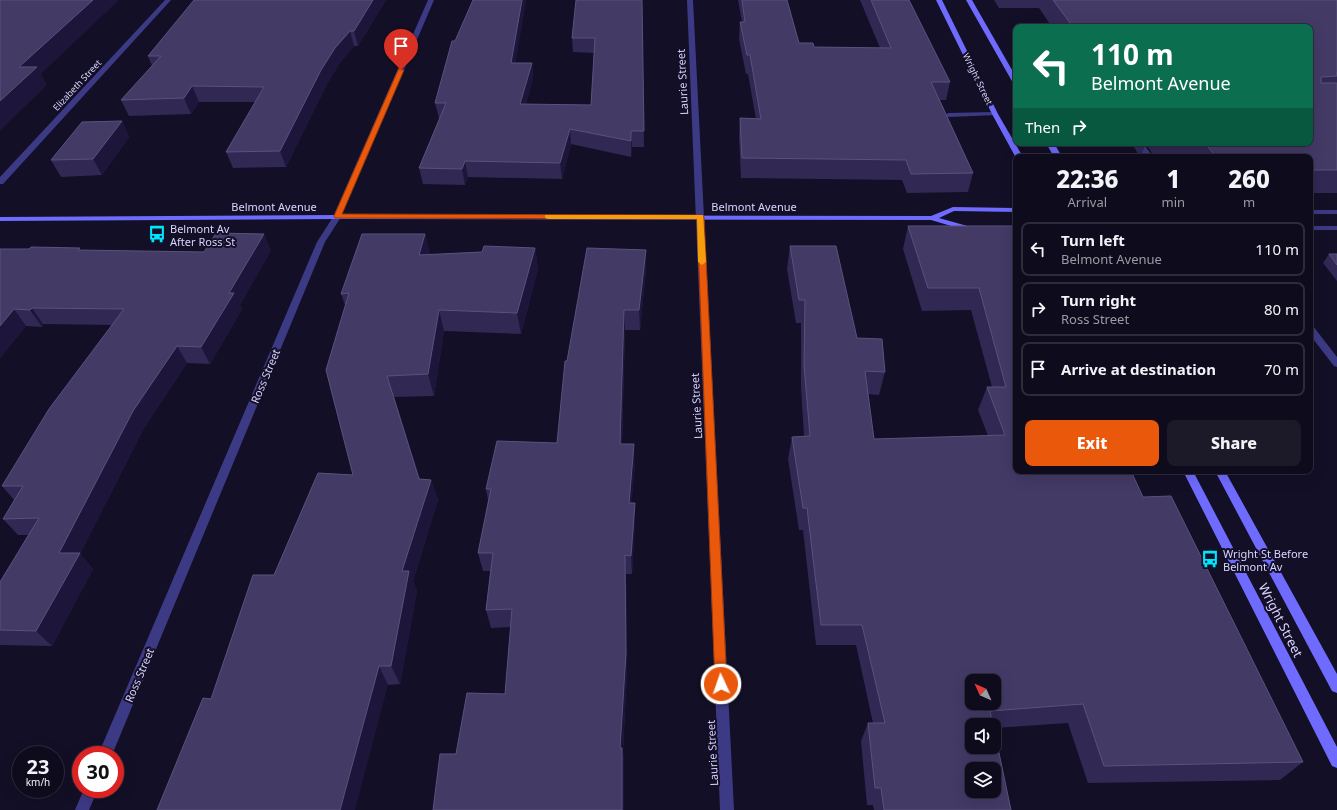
<!DOCTYPE html>
<html lang="en">
<head>
<meta charset="utf-8">
<style>
	body { margin:0; font-family:"Noto Sans",sans-serif; background:#1c1929; color:#f1f3f6; height:100vh; display:flex; flex-direction:column; font-size:15px; white-space:nowrap }
	* { box-sizing:border-box; margin:0 }
	p { font-size:13px; color:#9b9ba3 }
	.icon { flex:none; width:22px; height:22px; fill:none; stroke:currentColor; stroke-width:2; stroke-linecap:round; stroke-linejoin:round }
	.map { position:relative; flex:1; overflow:hidden }
	.panel { position:absolute; left:1013px; top:154px; width:300px; height:320px; display:flex; flex-direction:column; background:#0e0b1c; border-radius:8px; box-shadow:0 4px 16px #0002,0 0 0 1px #2e2b3b }
	.panel>* { flex:none }
	.hud { position:absolute; left:1013px; top:24px; width:300px; height:122px; border-radius:8px; box-shadow:0 4px 16px #0002,0 0 0 1px #2e2b3b; background:#0b6e4f; color:#fff; overflow:hidden }
	.needle { width:26px; rotate:315deg }
	.tools { position:absolute; left:965px; top:674px; display:grid; gap:8px }
	.tools a { display:grid; place-items:center; width:36px; height:36px; border-radius:8px; background:#0e0b1c; box-shadow:0 4px 16px #0002,0 0 0 1px #2e2b3b; font-size:20px }
	.speed { position:absolute; left:12px; top:746px; display:flex; gap:8px; font-size:20px; font-weight:700; text-align:center }
	.speed>* { display:grid; place-content:center; width:52px; height:52px; border-radius:50%; background:#0e0b1c; box-shadow:0 4px 16px #0002,0 0 0 1px #2e2b3b; line-height:1 }
	.speed small { font-size:10px; font-weight:400 }
	.speed .limit { border:6px solid #d22; background:#fff; color:#111 }
	.pin { position:absolute; display:grid; place-items:center; width:34px; height:34px; color:#fff; margin:-41px -17px; border-radius:50% 50% 50% 0; rotate:-45deg; box-shadow:0 0 4px #0007 }
	.pin .icon { rotate:45deg }
	.me { position:absolute; width:44px; margin:-22px; rotate:357deg; stroke-linejoin:round; filter:drop-shadow(0 0 3px #0008) }
	.turn { display:flex; align-items:center; gap:14px; height:84px; padding:0 12px; font-size:18px }
	.turn .icon { width:52px; height:52px; stroke-width:2.5 }
	.turn b { display:block; font-size:28px; line-height:34px }
	.then { display:flex; align-items:center; height:38px; padding:0 12px; background:#0003; gap:8px; font-size:15px }
	.eta { display:flex; justify-content:space-evenly; align-items:center; height:68px; text-align:center }
	.eta b { font-size:24px; font-weight:800; line-height:28px }
	.button { display:flex; gap:8px; margin-top:auto; padding:8px 12px }
	.button a { flex:1; height:46px; border-radius:8px; background:#ea580c; color:#fff; font-size:16px; font-weight:800; line-height:46px; text-align:center }
	.button a+a { background:#1c1929; color:#f1f3f6 }
	ul { padding:0; list-style:none }
	li { display:flex; align-items:center; gap:12px; height:54px; margin:0 8px 6px; padding:0 4px; border:2px solid #2e2b3b; border-radius:8px }
	li div { flex:1 }
	li b { display:block; font-size:15px }
	li em { font-style:normal }
	.map>svg:first-child { display:block }
</style>
</head>
<body>
<div class="map">
<svg width="1337" height="810" viewBox="0 0 1337 810">
	<rect width="100%" height="100%" fill="#130f26"/>
	<g fill="none" stroke-linecap="round" stroke-linejoin="round">
		<path fill="#3d3a85" fill-rule="evenodd" d="M995,112l3,2 -1,1 -49,2 -3,-2 3,-2z
			M1135,143h8l10,14h-8z
			M1310,325l3,1 24,31v10l-3,-1 -24,-31z"/>
		<path fill="#3d3a85" fill-rule="evenodd" d="M165,0h6l-168,184h-3v-7z
			M428,0h6l-93,217 -16,25 -213,513h-14l219,-513 16,-25z
			M687,0h6l41,810h-14z
			M1310,210h27v4h-27z
			M1310,226h27v4h-27z
			M84,789h14l-9,21h-14z"/>
		<path fill="#6f6bff" fill-rule="evenodd" d="M936,0h6l56,114 25,43 -7,1 -24,-44z
			M966,0h6l44,77v8l-3,-2z
			M1046,143h8l8,14h-8z
			M953,207l63,1v4l-62,-1 -15,7 32,9v4h-3l-37,-11 -594,-1 -337,2v-4l337,-2 594,1z
			M1183,471h10l144,276v21l-5,-2z
			M1215,471h10l112,203v19l-5,-2z"/>
	</g>
	<path fill="#312854" d="M386,0l-28,46h-4l-15,18 -13,22 -40,81 -53,1 -7,-16 29,-50h-56l-8,12 -62,2 -8,-16 31,-34 -4,-10z
		M526,0l-11,63h17l1,15 -7,26 65,1 3,-52 -21,-1 -1,-14 70,-38 2,147h-12l-1,10 -60,-13 -9,35 -94,-2 -3,8 -42,-1 -4,-16 21,-50h-1l-4,-15 20,-62z
		M738,0h49l12,43 15,4 66,1 -20,-48h49l41,82 -4,18h-6l33,73 -5,19 -61,1 -5,-13 -161,-2 -2,-41 1,-19 16,1 -8,-45h-2l-7,-35 1,-17h2z
		M994,0h343v193h-27v-36h-122l-2,-2h-33l-7,-11 -5,11h-2l-8,-12h179v-116h-258l-13,-19h-40z
		M122,121l7,16 -27,38 -41,2 -10,-17z
		M908,226h108v245l127,26 160,265 -23,18 -192,3 -20,-60 -74,5v-3h-22l39,85h-137l-1,-5h-6l-6,-64 7,-18h5l-17,-78h-40l-13,-115h-4l-11,-71 4,-22 12,-1 -3,-48v-65h-5l-9,-54 3,-23 67,92 28,34 -6,23 -11,-1 6,45 114,-3 -10,-26 9,-23h5l-21,-77 -49,1 -19,-62z
		M425,234l5,21 52,-3 53,-4 3,21 -17,65 -77,-3 -10,65 -40,1 26,82 11,1 7,20 -25,81 4,10 -17,93 -189,15 63,-124 79,-100 -8,-170 -4,-11z
		M0,249l204,3 67,-2 -31,55 2,4 -32,55 -23,-1 -43,65 -64,126 13,15 -41,77 -52,-1v-63l28,-47h-10l-15,-16 11,-19 -12,-14 110,-161 -69,-1 -1,3 -16,-1 -26,32z
		M1329,254h8v27l-14,-18z
		M646,269l-6,61h-15l-3,114 13,20 -4,39 4,19 -3,52h-6l1,96 -4,81 1,12v47h-191l23,-56 49,-60 6,-67 -20,1 -5,-18 4,-39h-7l-5,-18 10,-53 -2,-11 71,-46 10,-82z"/>
	<path fill="#1d163a" d="M93,0h26l-78,74 6,11 -47,46v-30l19,-34z
		M373,0h13l-28,46 -4,-15z
		M522,0h4l-13,78 -2,-15z
		M350,31l4,15 -15,18 -13,22 -40,81 -6,-16 41,-81 14,-22z
		M532,63l1,15 -11,42 -2,-16z
		M192,86l7,16 -8,12 -7,-16z
		M122,121l7,16 -27,38 -9,-16z
		M570,129l1,15 -9,35 -2,-16z
		M631,131l1,16 -1,10z
		M465,161l3,16 -3,8 -3,-16z
		M264,234l7,16 -31,55 2,4 -32,55 -9,-17 28,-54z
		M425,234l5,21h-11z
		M535,248l3,21 -17,65 -4,-21z
		M646,250v19l-6,61 -1,-20z
		M32,308l11,16 -1,3 -12,-17z
		M14,309l12,17 -26,32v-32z
		M439,310l5,21 -10,65 -6,-22z
		M624,310l1,20 -4,133 -1,-19z
		M177,346l10,17 -43,65 -64,126 13,15 -41,77 -16,-15 23,-78 74,-142z
		M387,376l39,122 5,-18 7,20 -25,81 4,10 -17,93 -9,-18 11,-95 17,-92z
		M634,444l1,20 -5,58 -1,-19z
		M635,503v19l-3,52 -1,-18z
		M625,555l1,19 1,96 -4,81 1,12v47h-2l-2,-62z
		M379,666l9,19 -33,125h-15z"/>
	<path fill="#433a66" stroke="#5a527e" fill-rule="evenodd" d="M0,0h93l-74,67h18l-37,34z
		M194,0h179l-19,31h-4l-15,17 -14,22 -41,81 -54,1 38,-65 -72,-1 -8,12 -63,2 40,-44h-13z
		M473,0h49l-11,63h21l-12,41 71,1 4,-67h-23l4,-38h66l2,131h-13v10l-61,-12 -10,34 -95,-2 -3,8 -43,-1 27,-65h-11l17,-62h3z
		M742,0h45l12,43h14l1,4 77,1 -20,-48h38l41,82h-19l42,91 -62,1 -5,-14 -164,-2 -2,-40 21,1 -11,-64h-3l-7,-33h5z
		M1053,0h284v73h-1l1,1v2l-16,1v6h16v87h-27v-13h-94l-11,-14h105v-116h-237z
		M122,121l-29,38 -42,1 31,-38z
		M908,226h108v245h115l12,26 28,-1 132,266 -199,4 -21,-62 -93,7 3,14h-21v22h22v-18l17,81h-127l-3,-22h-6l-7,-65h17l-23,-98h-41l-14,-117h-4l-11,-71 18,-1 -6,-71 1,-65h-6l-9,-54h46l21,92 25,1 3,33 -20,-1 9,68 131,-4 -18,-48h19l-27,-99h-51zM972,681h22v22h-22zM972,769h22v22h-22z
		M216,233l48,1 -35,59h5l-33,54 -24,-1 -44,65 -74,142h21l-44,78 -36,-1v-48l39,-64 -36,1 20,-33h-21l47,-77 75,-100 -92,-1 -2,2 -16,-1 -14,17v-77h29l2,-2 49,1 -2,2 126,2z
		M362,234h63l-6,21 63,-3 2,-6 51,2 -18,65 -78,-3 -11,64 -41,2 32,103 12,1 -29,91h7l-18,95h-12l-39,144h-183l46,-112 8,1 42,-124h21l44,-102 35,2 -27,-105 23,-77 -8,1z
		M587,248l59,2 -7,60h-15l-4,134h14l-5,59h6l-4,53 -6,-1 1,98 -6,95h2v62h-189l7,-56h16l11,-61 38,1 7,-85 -26,1 7,-57h-15l13,-64h-5l11,-48 60,2 8,-82h2z
		M1329,254h8v11z"/>
	<path fill="#ea580c" stroke="#983908" d="M399,68l5,2 -62,144 358,1 4,2 23,467 -2,4 -4,2 -4,-2 -2,-4 -18,-465 -362,-1 -1,-2z"/>
	<path fill="#f59e0b" d="M545,215h158l3,47 -4,3 -4,-3 -1,-43h-149l-3,-1z"/>
	<defs>
		<g id="bus-bare" transform="scale(1.38)"><path d="M-5-6H5V4H4V6H2V4H-2V6H-4V4H-5ZM-3.5-4V0h7V-4ZM-3.5 1.2v1.5H-2V1.2ZM2 1.2v1.5H3.5V1.2Z" fill="#00e5ff" stroke="#130f26" stroke-width="2.5" paint-order="stroke"/></g>
	</defs>
	<g fill-rule="evenodd">
		<use href="#bus-bare" x="157" y="234"/>
		<use href="#bus-bare" x="1210" y="559"/>
	</g>
	<g text-anchor="middle" dominant-baseline="central" stroke-width="4" stroke-linejoin="round" paint-order="stroke">
		<g font-size="9" fill="#d9d4ff" stroke="#130f26">
			<text transform="translate(978 79) rotate(64)">Wright Street</text>
			<text transform="translate(77 85) rotate(-47)">Elizabeth Street</text>
		</g>
		<g font-size="11" fill="#d9d4ff" stroke="#130f26">
			<text transform="translate(682 82) rotate(-93)">Laurie Street</text>
			<text x="274" y="206">Belmont Avenue</text>
			<text x="754" y="206">Belmont Avenue</text>
			<text transform="translate(265 376) rotate(-67)">Ross Street</text>
			<text transform="translate(696 406) rotate(-93)">Laurie Street</text>
			<text transform="translate(139 675) rotate(-67)">Ross Street</text>
			<text transform="translate(712 753) rotate(-93)">Laurie Street</text>
		</g>
		<g font-size="11" fill="#d9d4ff" stroke="#130f26" text-anchor="start">
			<text x="170" y="228">Belmont Av<tspan x="170" dy="13">After Ross St</tspan></text>
			<text x="1223" y="553">Wright St Before<tspan x="1223" dy="13">Belmont Av</tspan></text>
		</g>
		<g font-size="13" fill="#d9d4ff" stroke="#130f26">
			<text transform="translate(1281 620) rotate(63)">Wright Street</text>
		</g>
	</g>
</svg>
<div class="tools">
<a><svg class="needle" viewBox="-14 -14 28 28"><path d="M0-13l5 13h-10z" fill="#e53935"/><path d="M0 13l5-13h-10z" fill="#9b9ba3"/></svg></a>
<a><svg class="icon" aria-label="sound" viewBox="0 0 24 24"><path d="M4 9h4l5-4v14l-5-4H4zM17 9q2 3 0 6"/></svg></a>
<a><svg class="icon" aria-label="layers" viewBox="0 0 24 24"><path d="M12 4l9 5-9 5-9-5zM3 14l9 5 9-5"/></svg></a>
</div>
<div class="speed"><div>23<small>km/h</small></div><div class="limit">30</div></div>
<div class="pin" style="left:401px;top:70px;background:#d93025"><svg class="icon" aria-label="arrive" viewBox="0 0 24 24"><path d="M6 21V4h12l-3 4 3 4H6"/></svg></div>
<svg class="me" style="left:721px;top:684px" viewBox="-20 -20 40 40"><circle r="17" fill="#ea580c" stroke="#fff" stroke-width="3"/><path d="M0-11L8 9 0 5-8 9z" fill="#fff"/></svg>
<div class="hud">
<div class="turn"><svg class="icon" aria-label="left" viewBox="0 0 24 24"><path d="M17 20v-9H6M10 6l-5 5 5 5"/></svg><div><b>110 m</b>Belmont Avenue</div></div>
<div class="then">Then<svg class="icon" aria-label="right" viewBox="0 0 24 24"><path d="M7 20v-9h11M14 6l5 5-5 5"/></svg></div>
</div>
<section class="panel">
<div class="eta">
<div><b>22:36</b><p>Arrival</p></div>
<div><b>1</b><p>min</p></div>
<div><b>260</b><p>m</p></div>
</div>
<ul>
<li><svg class="icon" aria-label="left" viewBox="0 0 24 24"><path d="M17 20v-9H6M10 6l-5 5 5 5"/></svg><div><b>Turn left</b><p>Belmont Avenue</p></div><em>110 m</em></li>
<li><svg class="icon" aria-label="right" viewBox="0 0 24 24"><path d="M7 20v-9h11M14 6l5 5-5 5"/></svg><div><b>Turn right</b><p>Ross Street</p></div><em>80 m</em></li>
<li><svg class="icon" aria-label="arrive" viewBox="0 0 24 24"><path d="M6 21V4h12l-3 4 3 4H6"/></svg><div><b>Arrive at destination</b></div><em>70 m</em></li>
</ul>
<div class="button"><a>Exit</a><a>Share</a></div>
</section>
</div>
</body>
</html>
